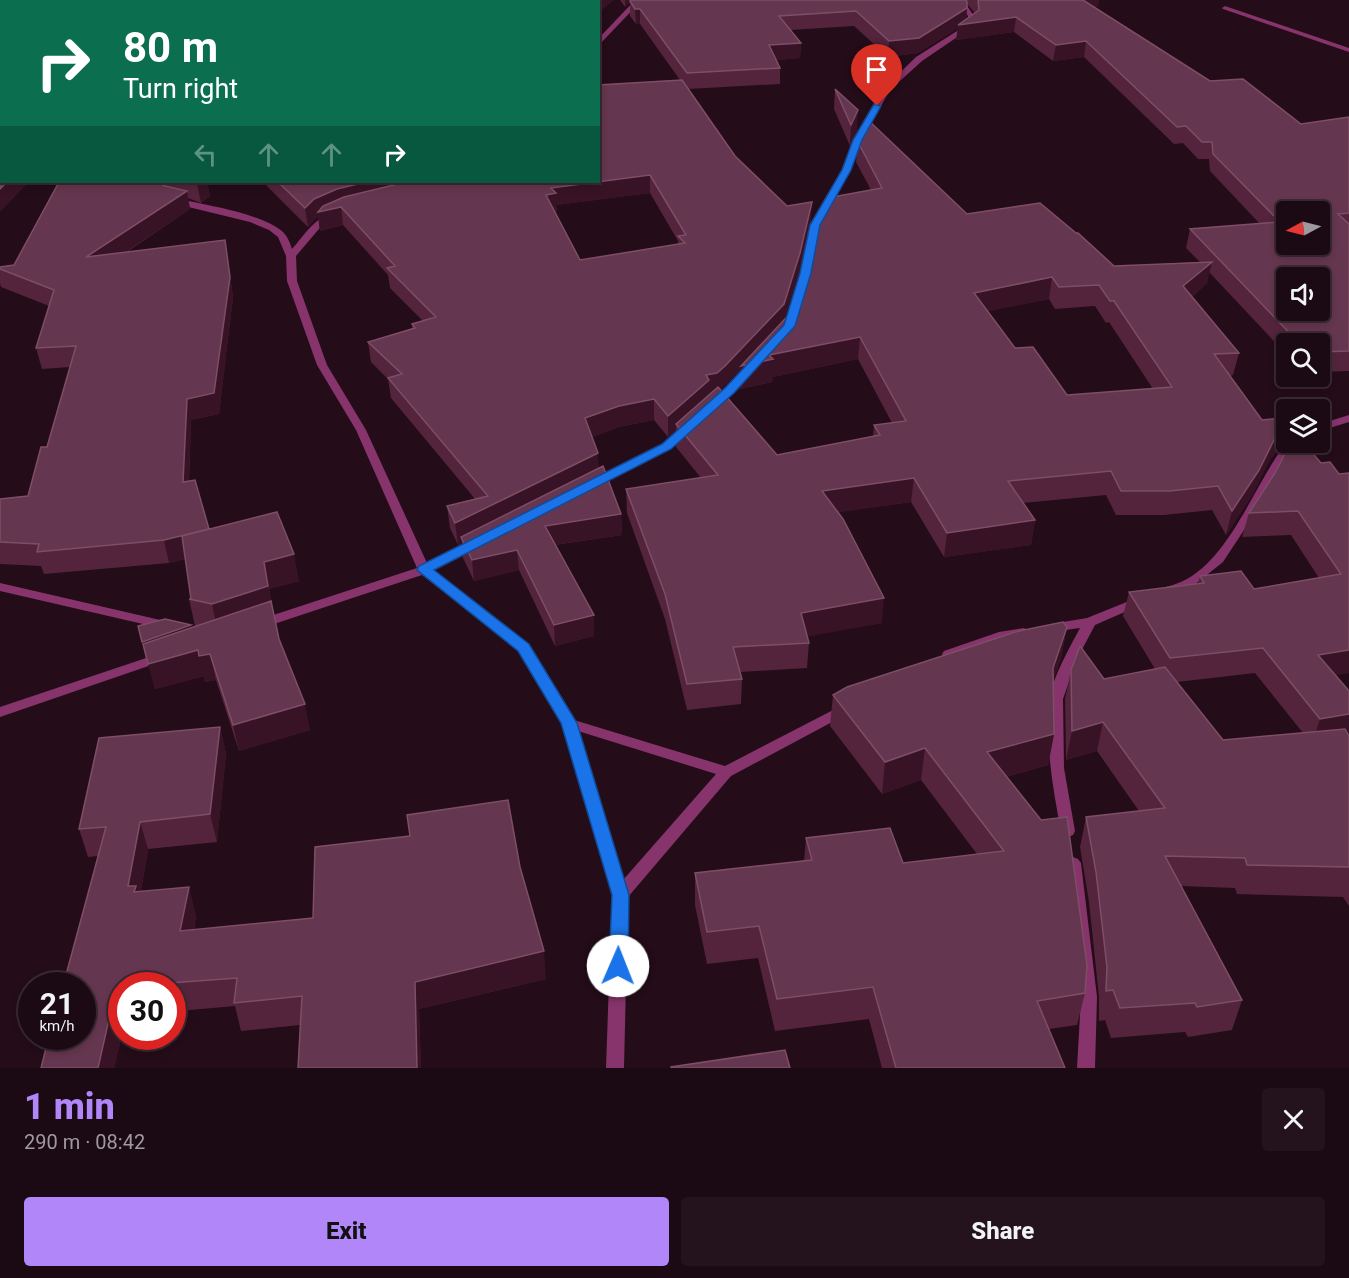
<!DOCTYPE html>
<html lang="en">
<head>
<meta charset="utf-8">
<style>
	body { margin:0; font-family:Roboto,sans-serif; background:#24121c; color:#f1f3f6; height:100vh; display:flex; flex-direction:column; font-size:22px; white-space:nowrap }
	* { box-sizing:border-box; margin:0 }
	p { font-size:20px; color:#a09aa0 }
	.icon { flex:none; width:33px; height:33px; fill:none; stroke:currentColor; stroke-width:2; stroke-linecap:round; stroke-linejoin:round }
	.map { position:relative; height:1068px; overflow:hidden }
	.details { display:flex; flex-direction:column; background:#1b0913; flex:1 }
	.details>* { flex:none }
	.guide { position:absolute; left:0px; top:0px; width:600px; height:183px; box-shadow:0 3px 9px #0003,0 0 0 2px #392a33; background:#0b6e4f; color:#fff; overflow:hidden }
	.needle { width:39px; rotate:263deg }
	.buttons { position:absolute; left:1276px; top:201px; display:grid; gap:12px }
	.buttons a { display:grid; place-items:center; width:54px; height:54px; border-radius:6px; background:#1b0913; box-shadow:0 3px 9px #0003,0 0 0 2px #392a33; font-size:30px }
	.speed { position:absolute; left:18px; top:972px; display:flex; gap:12px; font-size:30px; font-weight:700; text-align:center }
	.speed>* { display:grid; place-content:center; width:78px; height:78px; border-radius:50%; background:#1b0913; box-shadow:0 3px 9px #0003,0 0 0 2px #392a33; line-height:1 }
	.speed small { font-size:15px; font-weight:400 }
	.speed .limit { border:9px solid #d22; background:#fff; color:#111 }
	.pin { position:absolute; display:grid; place-items:center; width:51px; height:51px; color:#fff; margin:-62px -26px; border-radius:50% 50% 50% 0; rotate:-45deg; box-shadow:0 0 6px #0007 }
	.pin .icon { rotate:45deg }
	.me { position:absolute; width:66px; margin:-33px; rotate:1deg; stroke-linejoin:round; filter:drop-shadow(0 0 4px #0008) }
	.turn { display:flex; align-items:center; gap:21px; height:126px; padding:0 24px; font-size:27px }
	.turn .icon { width:78px; height:78px; stroke-width:2.5 }
	.turn b { display:block; font-size:42px; line-height:51px }
	.lanes { display:flex; align-items:center; height:57px; padding:0 24px; background:#0003; justify-content:center; gap:30px; direction:ltr }
	.lanes .off { opacity:.35 }
	.round { display:grid; place-items:center; flex:none; width:63px; height:63px; border-radius:6px; background:#24121c }
	.overview { display:flex; align-items:center; justify-content:space-between; height:102px; padding:0 24px }
	h1 { font-size:36px; font-weight:800; line-height:45px; color:#b186f8 }
	.primary-button { display:flex; gap:12px; margin-top:auto; padding:12px 24px }
	.primary-button a { flex:1; height:69px; border-radius:6px; background:#b186f8; color:#111; font-size:24px; font-weight:800; line-height:69px; text-align:center }
	.primary-button a+a { background:#24121c; color:#f1f3f6 }
	.map>svg:first-child { display:block }
</style>
</head>
<body>
<div class="map">
<svg width="1349" height="1068" viewBox="0 0 1349 1068">
	<rect width="100%" height="100%" fill="#240c19"/>
	<g fill="none" stroke-linecap="round" stroke-linejoin="round">
		<path fill="#86346b" fill-rule="evenodd" d="M635,0h7l-44,46v-7z
			M957,0h6l11,16 1,9 -53,36 -32,29 -28,50 -11,30 -32,55 -8,48 -15,50 -2,2h-6l-2,-2 15,-50 10,-48 32,-55 11,-30 29,-51 33,-32 52,-33v-8z
			M1225,6l124,42v4l-126,-43 -1,-1z
			M175,198c29,7 87,15 108,34 5,5 7,11 9,17 12,-13 25,-36 44,-35v4l-12,5 -28,33 1,25 30,84 39,65 61,133 45,-23h8l2,3 -2,3 -47,25 95,73 46,76 151,46 114,-59h10l2,3 -2,3 -118,63 -103,121 -4,171h-18l6,-173 -50,-172 -44,-73 -96,-75 -157,52 -5,1 -6,-4 1,-3 162,-53 -61,-138 -39,-65 -30,-84 -1,-25 -8,-19 -9,-7 -19,-8 -78,-19 -1,-2zM578,731l138,43 -93,106z
			M752,364l4,1 1,2 -1,2 -39,38h-8l-1,-2 1,-2 39,-38z
			M1349,415v7l-29,9v-7z
			M689,424l5,3 -1,2 -22,20 -74,37h-8l-2,-2 76,-39 22,-20z
			M1287,442h11l-16,21 -15,32 -44,67 -30,24 -27,9 -4,-1 -2,-3 2,-3c7,-2 15,-4 21,-7 48,-23 72,-99 104,-139z
			M0,583l169,39 6,4 -6,4 -169,-39z
			M1139,597l4,1 2,3 -2,3 -48,21 -18,34 -14,40 1,69 11,63 -2,4 -5,2 -5,-2 -2,-4c-8,-41 -16,-88 -12,-130 3,-23 21,-54 31,-73l-29,4 -6,-4 6,-4 36,-6z
			M1024,628l6,4 -1,3 -23,4 -57,19 -5,-1 -2,-3 2,-3 55,-19z
			M161,653l5,1 2,3 -2,3 -166,57v-10z
			M1073,857l5,2 3,4 16,134 -2,71h-18l4,-71 -16,-134 3,-4z"/>
	</g>
	<path fill="#53243c" fill-rule="evenodd" d="M0,0h613l-15,13v-11h-596v56h-2z
		M620,0h479l-1,6 -4,1 116,74 91,43 48,-7v254l-29,1v-28h-33v11l-78,-83 -2,11 -15,14 47,56 -6,22 -3,1 51,70 -12,15 -16,33 -27,41 -14,-25 -48,5h-48l-10,-20 -83,8 12,17 -4,25 -87,12 -33,-55 -73,10 44,111 -75,13 2,7 -2,25 -67,4 2,7 -1,25 -54,6 -22,-91 -38,-106 -1,-24 75,-11 -25,-31v-17l-8,7 -14,-17 -35,7 -27,10 7,31 22,46 1,21 -67,10 39,91 -39,10 -36,-76 -45,11 -11,-23 -1,-15 -4,2 -8,-17 -3,-22 28,-7 -84,-101 -3,-19 -17,-17 -3,-20 44,-13v-5l11,-3 -33,-33 -2,-13 -45,-50 -23,6 -2,-15 -10,11 -44,-44v-1h334l82,-102 -40,-56h-4l-6,-8v-14l-5,5zM967,4l8,9 -9,6 1,-11zM854,26l34,31 30,-4 40,-25 -2,12 58,-8 39,29 31,-4 90,87 9,-1 15,16h11l1,12 50,53 -70,5 -4,19 14,14 -86,4 -147,-52 -109,-72 -2,20 15,28 -73,115 -14,15 15,-48 12,-51 -24,-15 -52,-50 -47,-67 92,-5v-16l-3,-8 23,-2 1,-15 -10,-13zM650,193l28,48v3l-98,16 -25,-48 2,-1 -1,-6zM1049,299l6,10 40,-3 11,17 3,-1 44,67 -86,6 -52,-47 -27,-37zM858,359l34,64 -18,2 -1,12 -96,18 -57,-65 21,-21 -1,20 32,-7 1,-5z
		M835,89l22,41 -7,16 -16,-37z
		M162,182h45l3,14 -9,7 -13,-5 2,11 -63,43 98,-12 8,57 -14,117 -28,6 -2,61 20,48 90,52 -30,8 10,50 31,91 -71,21 -23,-71 -11,2 -1,-6 -49,13 -17,-63 53,-1 1,3 3,-2 -6,-27h2l-6,-40 -16,4 -125,11 -3,-8 -41,-2v-65l28,-3 19,-49 23,-80 -28,2 -6,-21 13,-42 -48,-19 -1,-4v-16l14,-2 148,-81z
		M1321,463l18,11 10,-1 -14,202 14,16v215l-6,-9 -106,-3 -2,-6 -54,-2 61,114 -10,30 -44,7 -3,-5 -74,6 -6,-18 -6,1v-24l-10,-95 -9,-55 6,-30 53,-6 -42,-60 -31,9 -1,-61 6,-29 33,9 51,-10 -32,-53 6,-24 69,-8 2,-8 54,13 65,-11 -28,-43 -49,2 7,-24zM1255,673l48,60 -80,7 -46,-58z
		M1067,627l-6,31 -8,23 1,53 -6,31 -42,12 79,216 -8,32 -28,4 16,39h-183l-13,-49 -94,12 -17,-73 -51,6 -12,-59v-32l109,-12 2,-23 97,25 74,-9 -56,-74 -39,14 -52,-68 3,-31z
		M220,727l6,27 -9,88 -69,7 -7,42 55,24 -2,15 119,-12 207,-51 26,112 -127,30 2,59h-123l2,-43 -59,6 -6,-25 -56,5 -4,18 -3,1v-44h-50v49l-8,33h-73l57,-212 -10,1 -9,-28z"/>
	<path fill="#381326" d="M596,0h17l-15,13v-11h-4z
		M625,0h7l-7,7z
		M1077,0h22l-1,6 -23,5z
		M967,8l-1,15 50,-6 -2,15 -58,8 2,-12 -40,25 -30,4 1,-16z
		M635,9h5v15h-4z
		M1086,41l-2,16 -31,4 3,-16z
		M801,43l-1,15 -31,3v-16z
		M858,110l-1,20 -7,16 1,-21z
		M650,175v18l-94,12 1,6 -10,2 -1,-18 5,-7z
		M7,182h22l-29,30v-23z
		M200,182h7l3,14 -9,7 -4,-19z
		M366,182h76l-101,25 2,18 -23,6 -2,-15 -10,11 -3,-19 9,-9 23,-10z
		M187,191l3,18 -100,67 -4,-19z
		M812,202l-1,19 -12,51 -16,52 -14,31 91,-18 -2,22 -85,18 -1,5 -32,7 1,-20 -25,25 -40,30v6l-8,7v-21l38,-41z
		M225,240l8,57 -14,117 -28,6 -3,84 -5,-22 4,-83z
		M1212,262l-5,21 -28,25 4,-22z
		M1052,277l-3,22 -78,16 3,-22z
		M654,399v21l-35,7 -33,12 -1,-21 34,-12z
		M1287,423l-6,23 -12,15 -16,33 -27,41 6,-24 43,-73z
		M598,453l1,21 -138,63 1,6 -4,2 -3,-22z
		M914,478l-3,24 -91,13 2,-24z
		M621,514l1,21 -76,11 -1,-20z
		M1035,520l-4,25 -87,12 3,-24z
		M210,530l5,22 -46,11 -5,-23z
		M517,550l2,20 -45,11 -2,-21z
		M294,554l5,27 -30,8 -5,-27z
		M268,586l6,27 -56,19 -6,-28z
		M884,598l-2,25 -82,15 1,-25z
		M594,615v21l-39,10 -1,-21z
		M191,625l4,14 -49,17 -4,-14z
		M1067,627l-6,31 -14,41 6,-31z
		M198,650l12,4 6,26 -11,2 -1,-6 -49,13 -7,-25z
		M1349,650v23l-39,7 8,-25z
		M305,704l5,26 -71,21 -6,-26z
		M1349,714v23l-37,7 8,-25z
		M1103,722l-6,29 -31,9 6,-29z
		M220,727l6,27 -9,88 -7,-28z
		M1054,734l-6,31 -67,19 6,-32z
		M925,748l-4,32 -39,14 3,-32z
		M140,822l8,27 -8,49 -12,-12z
		M189,887l7,28 -8,43 -8,-27z
		M544,951l2,28 -127,30 2,59h-4l-2,-86z
		M172,991l7,20 -4,18 -3,-9z
		M112,1006l10,28 -8,34h-16z"/>
	<path fill="#65364f" stroke="#7e4e67" stroke-width="1.5" fill-rule="evenodd" d="M0,0h596l-2,2h-592v41h-2z
		M631,0h335l1,2v6l-48,30 -30,3 -33,-30 -77,5 22,27 -32,2 11,23 -93,5 -47,-64h-5l-5,-8z
		M978,0h105l127,81 33,-2 58,45 48,-7v96l-11,1 11,10v127l-29,1v-8h-20l-110,-115 90,-7 -67,-68 -1,-12h-10l-16,-16 -9,1 -91,-86 -30,4 -40,-28 -58,8 21,-15zM1287,212h33v32h-33zM1287,278h33v32h-33z
		M682,80l53,76 52,50 25,-4 -12,51 -16,51 -59,62 -8,7 -11,2 3,5 -41,36 -14,-17 -35,7 -34,12 13,35 -143,70 -8,-17 41,-10 -100,-118 14,-4 -34,-32 47,-14 -3,-4 24,-7 -49,-49 8,-2 -54,-59 -23,5 5,-6 21,-9 62,-15h192v-97zM650,175l36,60 -8,1 7,7 -105,17 -34,-65 10,-2 -5,-5z
		M835,89l23,21 -7,15z
		M0,100h2v82h5l-7,7z
		M867,119l100,95 73,-11 36,30h2l36,33 98,-4 -29,24 56,67 -25,1 48,66 21,-2 4,5 -12,15 -16,32 -27,41 -14,-25 -49,5h-48l-10,-20 -103,10 27,39 -88,13 -33,-55 -92,13 21,28 41,79 -83,15 8,30 -76,4 9,32 -55,5 -22,-90 -39,-105 92,-14 -42,-51 42,-37 59,68 103,-20 -6,-10 32,-4 -46,-84 -91,18 4,4 -32,7 57,-61 16,-53 8,-47 5,-7 55,-10 -24,-46zM1052,277l7,10 40,-2 11,16h4l58,86 -105,8 -34,-48 -18,1 -41,-55z
		M59,182h98l8,4 22,5 -101,66 139,-17 5,37 -16,116 -27,6 -4,83 12,-2 14,49 -45,11 -127,12 2,-8 -39,-2v-43l28,-3 13,-49h6l29,-101 -40,2 18,-58 -54,-21v-2l14,-2z
		M278,182h88l-29,7 -23,10 -9,9z
		M1291,442h12l18,21 9,-1 9,12 10,-1v177l-31,5 31,36v23l-29,5 -57,-71 -93,10 -41,-66 75,-9 -4,-7 41,-5 13,18 87,-15 -43,-63 -49,2 26,-40z
		M603,466l18,48 -76,12 49,89 -40,10 -37,-75 -45,10 -11,-23z
		M277,512l17,42 -30,8 4,24 -56,18 -23,-5h2l-9,-63z
		M271,601l8,38 26,65 -72,21 -23,-71 -11,2 -1,-6 -50,14 -5,-20z
		M165,619l26,6 -49,17 -4,-16z
		M1063,622l4,5 -14,41 1,66 -67,18 54,68 26,-3 20,148 -2,28 -48,8 28,67h-169l-23,-81 -96,12 -18,-73 -52,6 -12,-59 117,-13 -6,-22 84,-10 13,35 101,-12 -79,-103 -40,14 -52,-67 14,-8 172,-56z
		M1080,646l24,33 61,-12 58,73 122,-11 4,7v131l-102,-2 -2,-7 -80,-2 77,144 -45,7 -2,-4 -75,5 -7,-18 -7,1 1,-24 -11,-95 -10,-55 79,-9 -62,-86 -31,9 -1,-61z
		M220,727l-10,87 -70,8 -12,64h8l-2,6 55,-5 -9,44 133,-13 2,-71 95,-11 -3,-21 101,-15 12,67 24,84 -129,31 2,86h-119l4,-72 -68,7 3,-25 -67,5v3h-48v20h-10l-14,62h-57l8,-32h33v-50h-19l43,-159 -27,2 20,-91z
		M785,1050l5,18h-119v-1z"/>
	<path fill="#1a73e8" stroke="#114b97" stroke-width="1.5" d="M874,104l7,2 -19,34 -11,30 -31,55 -9,48 -16,53 -61,67 -63,56 -237,121 95,74 48,79 52,172 -1,71 -3,5 -7,3 -6,-3 -3,-5 3,-71 -51,-172 -43,-72 -101,-81 2,-4 243,-122 63,-56 59,-63 16,-52 10,-48 32,-55 11,-30z"/>
</svg>
<div class="buttons">
<a><svg class="needle" viewBox="-14 -14 28 28"><path d="M0-13l5 13h-10z" fill="#e53935"/><path d="M0 13l5-13h-10z" fill="#a09aa0"/></svg></a>
<a><svg class="icon" aria-label="sound" viewBox="0 0 24 24"><path d="M4 9h4l5-4v14l-5-4H4zM17 9q2 3 0 6"/></svg></a>
<a><svg class="icon" aria-label="search" viewBox="0 0 24 24"><circle cx="10" cy="10" r="6"/><path d="M15 15l6 6"/></svg></a>
<a><svg class="icon" aria-label="layers" viewBox="0 0 24 24"><path d="M12 4l9 5-9 5-9-5zM3 14l9 5 9-5"/></svg></a>
</div>
<div class="speed"><div>21<small>km/h</small></div><div class="limit">30</div></div>
<div class="pin" style="left:877px;top:106px;background:#d93025"><svg class="icon" aria-label="arrive" viewBox="0 0 24 24"><path d="M6 21V4h12l-3 4 3 4H6"/></svg></div>
<svg class="me" style="left:618px;top:966px" viewBox="-20 -20 40 40"><circle r="19" fill="#fff"/><path d="M0-13L10 11 0 6-10 11z" fill="#1a73e8"/></svg>
<div class="guide">
<div class="turn"><svg class="icon" aria-label="right" viewBox="0 0 24 24"><path d="M7 20v-9h11M14 6l5 5-5 5"/></svg><div><b>80 m</b>Turn right</div></div>
<div class="lanes"><svg class="icon off" aria-label="left" viewBox="0 0 24 24"><path d="M17 20v-9H6M10 6l-5 5 5 5"/></svg><svg class="icon off" aria-label="ahead" viewBox="0 0 24 24"><path d="M12 20V5M6 11l6-6 6 6"/></svg><svg class="icon off" aria-label="ahead" viewBox="0 0 24 24"><path d="M12 20V5M6 11l6-6 6 6"/></svg><svg class="icon" aria-label="right" viewBox="0 0 24 24"><path d="M7 20v-9h11M14 6l5 5-5 5"/></svg></div>
</div>
</div>
<section class="details">
<div class="overview"><div><h1>1 min</h1><p>290 m · 08:42</p></div><a class="round"><svg class="icon" aria-label="close" viewBox="0 0 24 24"><path d="M6 6l12 12M18 6L6 18"/></svg></a></div>
<div class="primary-button"><a>Exit</a><a>Share</a></div>
</section>
</body>
</html>
